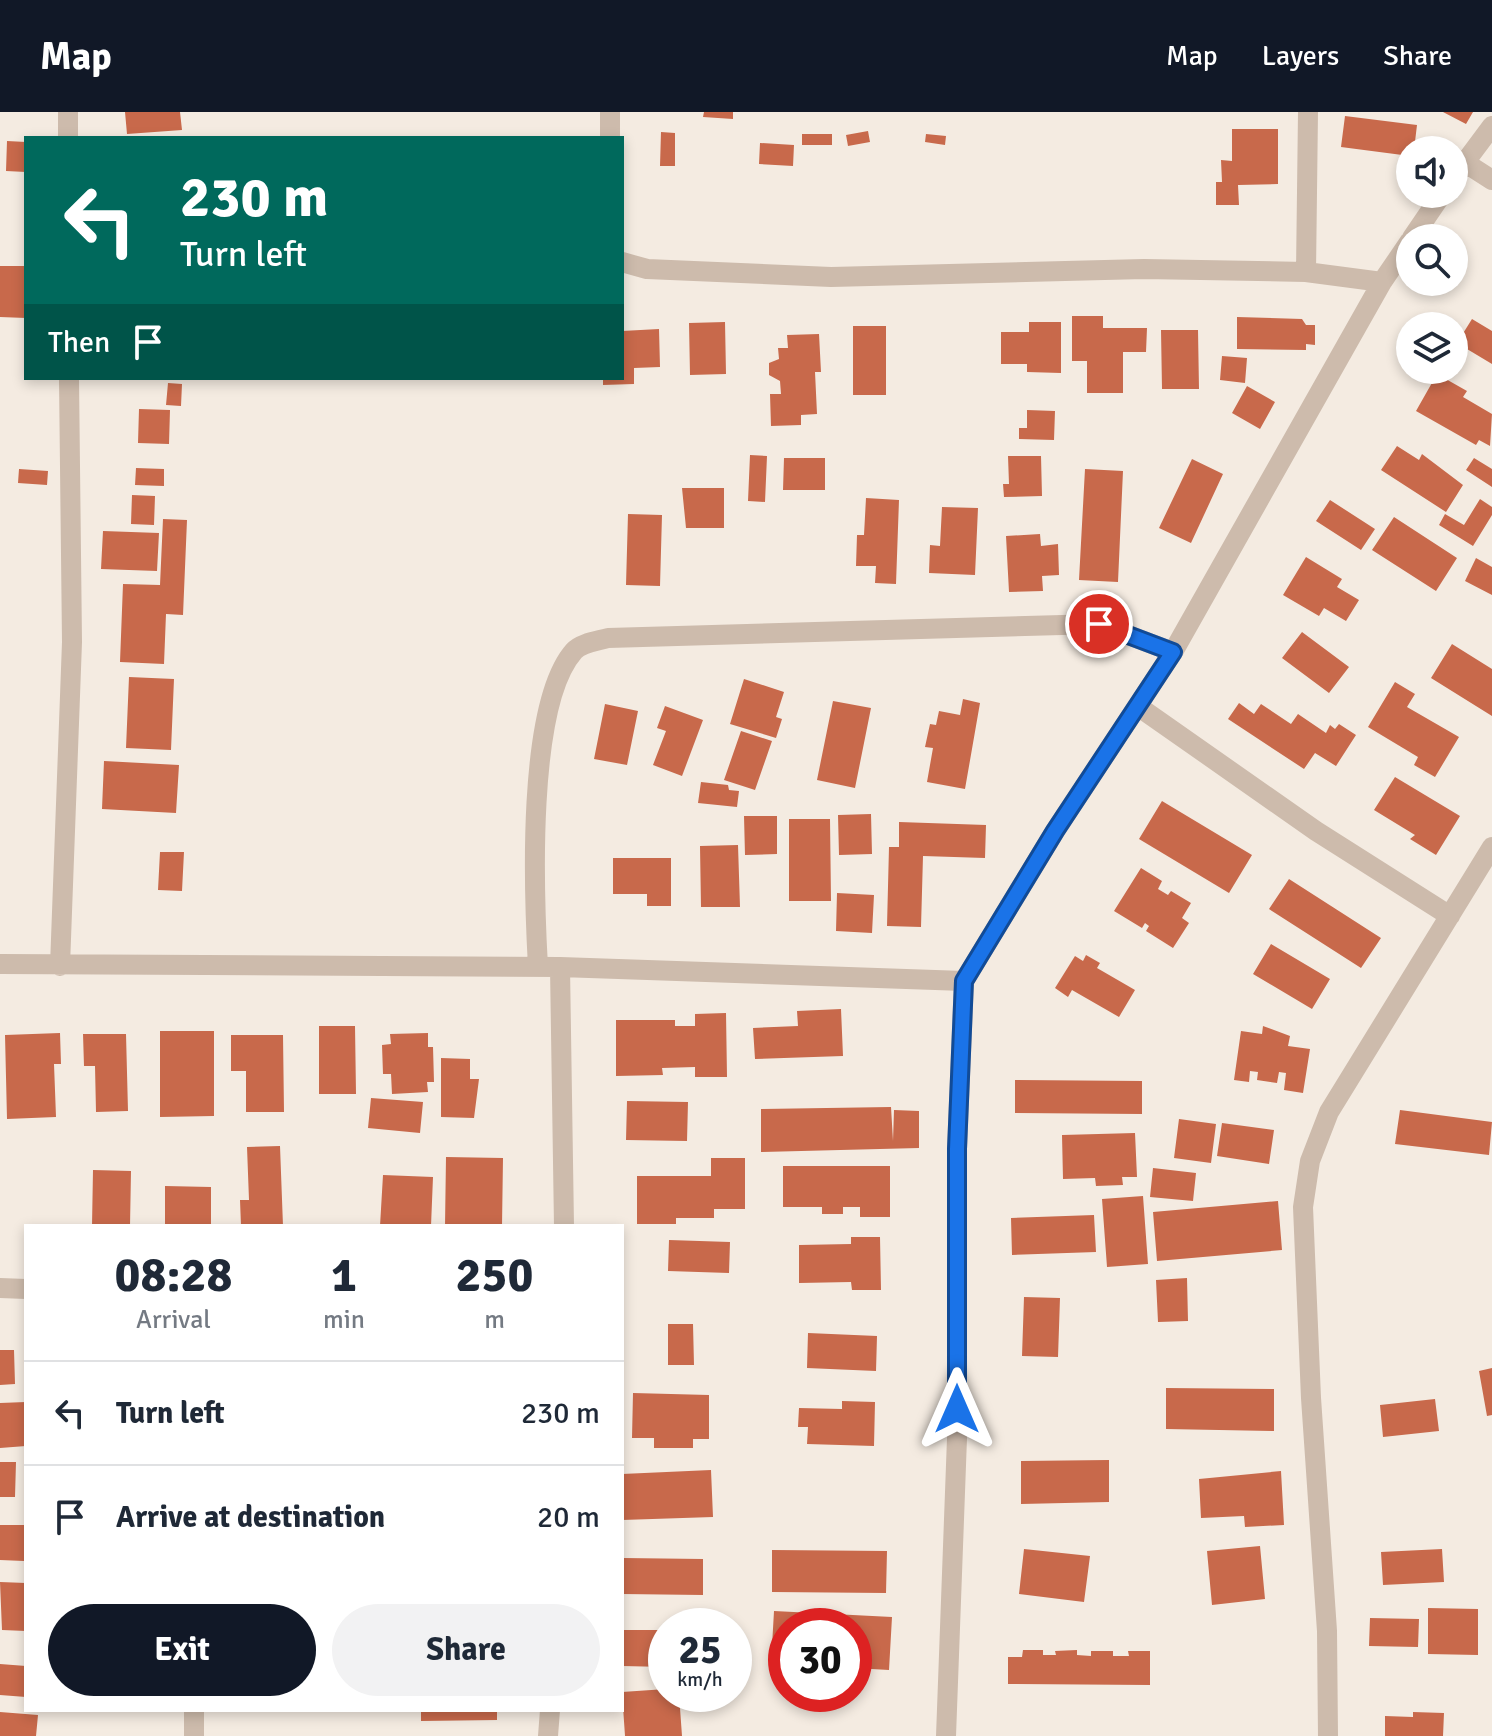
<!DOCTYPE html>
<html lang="en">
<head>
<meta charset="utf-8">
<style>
	body { margin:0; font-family:Signika,sans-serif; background:#f2f2f3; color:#1f2937; height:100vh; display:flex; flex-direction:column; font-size:30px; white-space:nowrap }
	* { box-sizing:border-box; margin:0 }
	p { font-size:26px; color:#747a83 }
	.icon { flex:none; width:44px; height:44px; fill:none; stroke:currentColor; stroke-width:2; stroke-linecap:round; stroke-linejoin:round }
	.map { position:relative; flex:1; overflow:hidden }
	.drawer { position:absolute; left:24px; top:1112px; width:600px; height:488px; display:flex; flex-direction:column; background:#fff; border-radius:0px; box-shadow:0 4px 12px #0003 }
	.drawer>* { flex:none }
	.banner { position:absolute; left:24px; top:24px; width:600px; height:244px; border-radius:0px; box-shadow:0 4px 12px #0003; background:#00695c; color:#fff; overflow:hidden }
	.tools { position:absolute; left:1396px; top:24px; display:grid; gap:16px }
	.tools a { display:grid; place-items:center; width:72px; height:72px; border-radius:50%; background:#fff; box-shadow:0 4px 12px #0003; font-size:40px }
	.speed { position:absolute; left:648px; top:1496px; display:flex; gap:16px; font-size:40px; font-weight:700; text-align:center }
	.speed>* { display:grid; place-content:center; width:104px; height:104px; border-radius:50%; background:#fff; box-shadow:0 4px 12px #0003; line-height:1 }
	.speed small { font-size:20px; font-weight:400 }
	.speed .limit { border:12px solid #d22; background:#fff; color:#111 }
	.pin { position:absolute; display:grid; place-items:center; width:68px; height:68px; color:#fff; margin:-34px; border:4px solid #fff; border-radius:50%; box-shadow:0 2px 8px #0007 }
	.me { position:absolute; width:88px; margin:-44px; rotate:0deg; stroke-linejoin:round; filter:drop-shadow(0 0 6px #0008) }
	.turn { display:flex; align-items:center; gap:28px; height:168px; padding:0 24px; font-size:36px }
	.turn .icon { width:104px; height:104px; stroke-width:2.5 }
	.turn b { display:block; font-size:56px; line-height:68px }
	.then { display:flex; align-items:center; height:76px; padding:0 24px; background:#0003; gap:16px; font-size:30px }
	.eta { display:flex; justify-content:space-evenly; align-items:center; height:136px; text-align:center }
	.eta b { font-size:48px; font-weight:800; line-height:56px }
	.action { display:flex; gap:16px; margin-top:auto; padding:16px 24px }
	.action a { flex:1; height:92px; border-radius:48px; background:#111827; color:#fff; font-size:32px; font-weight:800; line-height:92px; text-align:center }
	.action a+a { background:#f2f2f3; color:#1f2937 }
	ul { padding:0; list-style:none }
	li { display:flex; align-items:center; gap:24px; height:104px; padding:0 24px; border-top:2px solid #e0e1e3 }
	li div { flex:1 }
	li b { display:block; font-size:30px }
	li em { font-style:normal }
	header { display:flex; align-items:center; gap:48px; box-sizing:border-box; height:112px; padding:0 40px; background:#111827; color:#fff }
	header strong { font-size:38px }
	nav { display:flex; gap:44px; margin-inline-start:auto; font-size:28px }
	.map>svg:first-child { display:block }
</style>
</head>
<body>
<header>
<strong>Map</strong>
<nav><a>Map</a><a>Layers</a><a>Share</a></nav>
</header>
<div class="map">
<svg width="1492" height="1624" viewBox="0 0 1492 1624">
	<rect width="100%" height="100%" fill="#f4ebe1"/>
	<path fill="#c8694b" d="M125,0h55l2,18 -55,4z
		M704,0h29v7l-30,-2z
		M1443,0h30l-7,12z
		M1345,4l72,9 -3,25h-4v6l-69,-9z
		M1232,17h46v55l-40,1 1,20h-23v-23h6l-1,-22 11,1z
		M868,19l2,11 -22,4 -2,-11z
		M661,20l14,1v33h-15z
		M802,22h30v11h-30z
		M926,22l20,2 -1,9 -20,-3z
		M7,29l19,1v30l-20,-1z
		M760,31l34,2 -1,21 -34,-2z
		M0,154h26v52l-26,-1z
		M1072,204h31v12h44l-1,24h-23v41h-36v-32h-15z
		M1237,205l65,2 4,6h9v20l-9,-1v6l-69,-1z
		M1472,207l20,12v33l-35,-21z
		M725,210l1,52 -36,1 -1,-52z
		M1029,210h32v51l-34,-1v-8h-26v-32h28z
		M853,214h33v69h-33z
		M659,217l1,38 -26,1v16l-31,1v-7h19v-47z
		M1161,218h37l1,59h-37z
		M819,222l2,38h-6l2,42 -16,1v10l-30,1 -1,-32h11l-1,-13 -11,-6v-12l10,-4 -1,-11h10l-1,-13z
		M1222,244l25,2 -2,25 -25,-3z
		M1437,262l30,17 -4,6 29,17 -2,32 -11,-6 -3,5 -60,-34z
		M168,271l14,1 -1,22 -15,-1z
		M1247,274l28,16 -15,27 -28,-16z
		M139,297l31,1 -1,34 -31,-1z
		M1027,298l28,1 -1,29 -35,-1v-11h8z
		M1397,334l22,14 3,-6 41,31 -17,27 -65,-42z
		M750,343l17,1 -2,46 -17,-1z
		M1008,344h33l1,40 -38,1 -1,-13h6z
		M784,346h41v32h-42z
		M1474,346l18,11v18l-26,-17z
		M1192,347l31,15 -32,69 -32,-15z
		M136,356l28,1v17l-29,-1z
		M19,357l29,2 -1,14 -29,-2z
		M1085,357l38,2 -5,111 -39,-2z
		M682,376h42v40h-38z
		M132,383l23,1 -1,29 -23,-1z
		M866,386l33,2 -3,84 -21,-1 1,-17h-20l1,-31h7z
		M1480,387l12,8v8l-19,31 -34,-21 6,-11 19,11z
		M1330,388l45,29 -14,21 -45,-29z
		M942,395l36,1 -3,67 -46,-2 1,-28 10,1z
		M628,402l34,1 -2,71 -34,-1z
		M1394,405l63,41 -21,33 -64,-41z
		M163,407l24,1 -4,95 -17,-1 -2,50 -44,-2 3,-78 37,1z
		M103,419l56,2 -2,38 -56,-2z
		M1040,422l1,12 17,-2 1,31 -17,1 1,15 -34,1 -3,-56z
		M1306,445l36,22 -5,8 22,13 -13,21 -22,-13 -5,8 -36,-21z
		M1476,446l16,9v28l-27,-14z
		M1302,520l47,35 -20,26 -47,-35z
		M1452,532l40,25v47l-61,-38z
		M129,565l45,2 -3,71 -45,-2z
		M744,567l40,13 -8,25 6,2 -6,19 -46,-14z
		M1395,570l20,12 -8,13 52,30 -24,40 -21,-12 4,-8 -50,-30z
		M963,587l17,4 -15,86 -38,-7 6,-34 -8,-1 5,-23 6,1 3,-14 21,4z
		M833,589l38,7 -16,80 -38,-8z
		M1239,591l15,11 7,-10 30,20 7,-10 28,19 4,-8 5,4 4,-5 17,11 -20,31 -21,-13 -11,16 -76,-50z
		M605,592l33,7 -11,54 -33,-6z
		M665,594l38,14 -21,56 -29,-11 13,-34 -9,-3z
		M741,619l31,10 -17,49 -31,-10z
		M104,649l75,4 -3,48 -74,-4z
		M1395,665l65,39 -24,39 -26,-16 5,-4 -41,-25z
		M701,670l27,3 1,5 10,1 -2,16 -39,-4z
		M1162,689l90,54 -23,38 -90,-54z
		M871,702l1,40 -33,1 -1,-40z
		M744,704h33v38l-32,1z
		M789,707h41l1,82h-42z
		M899,710l87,3 -1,33 -62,-2 -2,71 -34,-1 2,-79h10z
		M738,733l2,62h-39l-1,-61z
		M160,740h24l-2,39 -24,-1z
		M613,746h58v48h-24v-12h-34z
		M1141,756l21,13 -4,8 10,6 3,-4 20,12 -9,15 7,5 -16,25 -27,-17 3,-5 -4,-3 -3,5 -28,-17z
		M1289,767l92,59 -20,30 -92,-59z
		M837,781l37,2 -2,38 -36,-2z
		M1271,832l59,35 -18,30 -59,-35z
		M1086,843l14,8 -3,5 38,22 -16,27 -47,-27 -4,7 -13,-9 20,-32 8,5z
		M841,897l2,47 -88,3 -2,-31 45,-2 -1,-15z
		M726,901l1,64h-32v-10l-33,1 1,7 -47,1v-56h59v6h20v-12z
		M319,914h36l1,68h-37z
		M1263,914l27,10 -2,10 22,3 -7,44 -19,-3 2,-17 -7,-1 -2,11 -20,-3 1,-8 -8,-1 -1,11 -15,-2 7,-49 21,3z
		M160,919h54v85l-54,1z
		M60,921l1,31h-7l2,53 -49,2 -2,-84z
		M428,921v14h5l1,35h-7l1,10 -36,2 -1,-20h-8l-1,-29 9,-1 -1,-10z
		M83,922h43l2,77 -32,1 -1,-46h-11z
		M231,923h52l1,77h-38v-41h-15z
		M441,946l29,1v20h9l-5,39 -33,-1z
		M1015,968l127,1v33l-127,-1z
		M371,986l52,4 -3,31 -52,-5z
		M627,989l61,1 -1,39 -61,-1z
		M891,995l2,34 1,-31 25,1v37l-158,4v-43z
		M1400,998l92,12 -3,33 -94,-11z
		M1179,1007l37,5 -5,39 -37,-5z
		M1222,1011l52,7 -5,34 -52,-8z
		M1135,1021l2,44h-15l1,8 -27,1 -1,-8 -32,1 -1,-44z
		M280,1034l3,80h-42l-1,-26h9l-2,-53z
		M446,1045l57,1 -1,68h-57z
		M711,1046h34v51h-31v9h-38v6h-39v-48h74z
		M783,1054h107v51h-30v-10h-17v7h-21v-7h-39z
		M1153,1056l43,5 -3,28 -43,-4z
		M93,1058l38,1 -1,55h-38z
		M383,1063l50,2 -2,49h-51z
		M165,1074l46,1v39h-46z
		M1143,1084l5,68 -41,3 -5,-68z
		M1278,1089l4,49 -125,11 -4,-49z
		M1094,1103l2,37 -84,3 -1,-37z
		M851,1125h29l1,53h-29l-1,-8 -52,1v-38l52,-1z
		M669,1128l61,2 -1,31 -61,-2z
		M1187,1166l1,43 -30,1 -2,-42z
		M1024,1185l36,1 -2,59 -36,-1z
		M668,1212h25l1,41h-26z
		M808,1221l69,3 -1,35 -69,-3z
		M0,1238h14l1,34 -15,1z
		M1492,1256v47l-5,1 -8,-45z
		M1166,1276l108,1v42l-108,-2z
		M633,1281l76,2v44h-16v9h-39v-10h-22z
		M1435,1287l4,32 -56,6 -3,-32z
		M842,1289l33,1 -1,44 -67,-2 1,-17h-10l1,-19 43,1z
		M26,1290v44l-26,2v-45z
		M1109,1348v42l-88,2v-43z
		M0,1350h16l-1,35h-15z
		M711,1358l2,47 -91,3v-46z
		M1281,1359l3,54 -39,2 -1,-11 -43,2 -2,-39z
		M0,1413h25l-1,36 -24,-1z
		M1260,1434l5,53 -53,6 -5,-54z
		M1024,1437l66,7 -6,46 -65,-8z
		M1442,1437l2,33 -61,3 -2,-33z
		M772,1438l115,1 -1,42 -114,-1z
		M623,1446l80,1v36l-81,-1z
		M0,1470l26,1v48l-24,-1z
		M1428,1496l50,1v46l-50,-1z
		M774,1499l118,6 -3,53 -35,-2v-42h-68v39l-15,-1z
		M1370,1506l49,1 -1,28 -49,-1z
		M622,1518h44v37l-44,-1z
		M1023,1538h20v5h13l-1,-4 22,-1v5l14,1v-5h22v5h16l-1,-5h22v34l-142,-1v-27h14z
		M0,1552l26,2v31l-26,-2z
		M666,1577v5h13l3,42h-57l-3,-44z
		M421,1598h76v10l-76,1z
		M0,1600l38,3 -2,21h-36z
		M1413,1600l31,1 -1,23h-58v-20l28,1z"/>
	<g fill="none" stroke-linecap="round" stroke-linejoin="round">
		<path stroke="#cdbbac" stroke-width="20" d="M610,0v26
			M1308,0l-2,160 76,10
			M68,26v-26
			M1464,50l28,18
			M1454,65l38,-51
			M1412,126l30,-44
			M622,150l25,7 184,8 313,-8 162,3
			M1139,595l177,124 134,85
			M0,852l560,3 404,14
			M60,854l12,-324 -3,-264
			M538,855c-4,-71 -12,-262 36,-316 7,-8 24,-10 34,-13l491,-14 74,28
			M560,855l4,259
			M0,1176l26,1
			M194,1598v26
			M548,1624l2,-26
			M946,1624l11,-298v-289l7,-168 91,-150 118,-179 209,-370 28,-41
			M1328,1624l-1,-105 -16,-233 -8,-191 7,-46 19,-49 163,-265"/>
	</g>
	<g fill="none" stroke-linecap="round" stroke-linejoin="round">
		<g stroke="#114b97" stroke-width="20">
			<path id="route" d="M957,1297v-260l7,-168 91,-150 118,-179 -74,-28"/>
		</g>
		<use href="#route" stroke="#1a73e8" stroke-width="14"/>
	</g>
</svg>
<div class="tools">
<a><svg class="icon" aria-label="sound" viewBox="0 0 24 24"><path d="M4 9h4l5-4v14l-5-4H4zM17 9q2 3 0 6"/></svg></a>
<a><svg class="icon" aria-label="search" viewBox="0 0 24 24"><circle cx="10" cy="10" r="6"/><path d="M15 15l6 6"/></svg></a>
<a><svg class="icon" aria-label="layers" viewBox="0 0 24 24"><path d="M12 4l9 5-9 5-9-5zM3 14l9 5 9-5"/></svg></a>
</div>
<div class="speed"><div>25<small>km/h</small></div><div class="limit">30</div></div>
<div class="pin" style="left:1099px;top:512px;background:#d93025"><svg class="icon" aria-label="arrive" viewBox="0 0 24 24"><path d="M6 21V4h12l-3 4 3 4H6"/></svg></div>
<svg class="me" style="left:957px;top:1297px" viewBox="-20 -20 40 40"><path d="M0-17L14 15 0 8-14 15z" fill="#1a73e8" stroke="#fff" stroke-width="4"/></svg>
<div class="banner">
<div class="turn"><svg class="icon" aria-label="left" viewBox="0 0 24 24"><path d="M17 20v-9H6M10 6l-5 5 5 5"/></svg><div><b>230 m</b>Turn left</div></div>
<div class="then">Then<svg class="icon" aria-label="arrive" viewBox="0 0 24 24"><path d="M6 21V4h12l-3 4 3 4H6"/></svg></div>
</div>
<section class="drawer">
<div class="eta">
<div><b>08:28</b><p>Arrival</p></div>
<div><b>1</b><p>min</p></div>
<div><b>250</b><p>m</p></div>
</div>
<ul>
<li><svg class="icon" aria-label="left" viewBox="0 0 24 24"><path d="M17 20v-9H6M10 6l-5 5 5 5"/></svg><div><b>Turn left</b></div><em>230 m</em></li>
<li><svg class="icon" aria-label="arrive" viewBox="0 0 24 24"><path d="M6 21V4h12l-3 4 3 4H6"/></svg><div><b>Arrive at destination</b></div><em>20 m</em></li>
</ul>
<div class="action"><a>Exit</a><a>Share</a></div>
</section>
</div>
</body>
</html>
